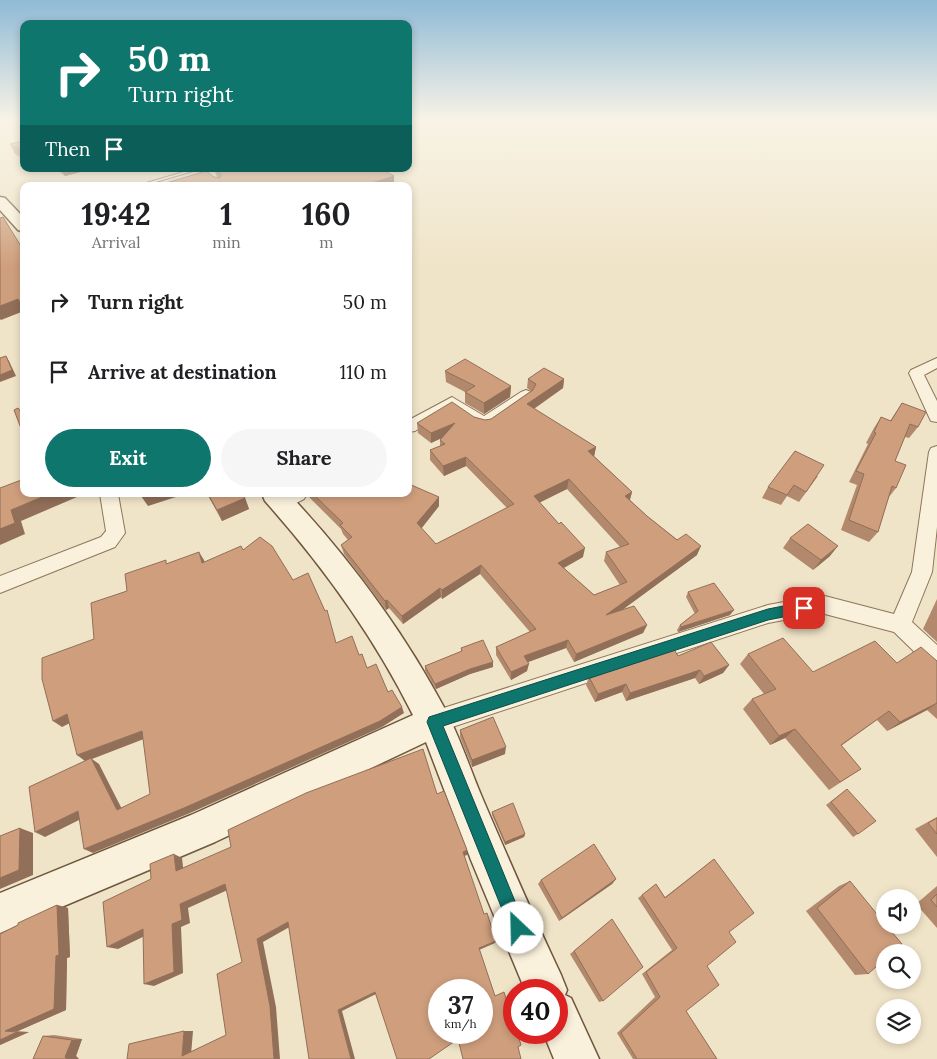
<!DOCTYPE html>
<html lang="en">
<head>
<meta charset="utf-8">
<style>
	body { margin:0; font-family:Lora,serif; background:#f6f6f6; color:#202124; height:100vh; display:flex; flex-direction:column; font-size:19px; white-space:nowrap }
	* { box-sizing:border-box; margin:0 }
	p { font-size:16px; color:#757577 }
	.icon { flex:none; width:28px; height:28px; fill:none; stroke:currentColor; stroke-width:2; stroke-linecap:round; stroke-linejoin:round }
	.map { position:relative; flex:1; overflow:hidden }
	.details { position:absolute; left:20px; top:182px; width:392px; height:315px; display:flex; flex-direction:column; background:#fff; border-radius:10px; box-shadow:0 2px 8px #0003 }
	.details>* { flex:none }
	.top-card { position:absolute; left:20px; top:20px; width:392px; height:152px; border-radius:10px; box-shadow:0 2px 8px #0003; background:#0f766e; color:#fff; overflow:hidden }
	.tools { position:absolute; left:876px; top:889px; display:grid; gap:10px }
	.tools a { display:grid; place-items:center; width:45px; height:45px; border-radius:50%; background:#fff; box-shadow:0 2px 8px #0003; font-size:25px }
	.speed { position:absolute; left:428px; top:979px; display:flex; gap:10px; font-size:25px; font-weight:700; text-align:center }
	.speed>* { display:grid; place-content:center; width:65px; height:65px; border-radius:50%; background:#fff; box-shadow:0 2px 8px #0003; line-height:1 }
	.speed small { font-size:12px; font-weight:400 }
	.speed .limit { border:8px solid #d22; background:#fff; color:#111 }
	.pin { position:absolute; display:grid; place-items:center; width:42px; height:42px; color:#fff; margin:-21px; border-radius:10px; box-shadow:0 2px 8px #0006 }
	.me { position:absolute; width:55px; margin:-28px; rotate:336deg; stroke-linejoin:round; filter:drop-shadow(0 0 4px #0008) }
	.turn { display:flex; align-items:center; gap:18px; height:105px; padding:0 25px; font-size:22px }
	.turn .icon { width:65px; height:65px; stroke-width:2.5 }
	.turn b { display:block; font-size:35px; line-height:42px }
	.then { display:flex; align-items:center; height:48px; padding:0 25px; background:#0003; gap:10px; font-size:19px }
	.eta { display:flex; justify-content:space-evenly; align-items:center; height:85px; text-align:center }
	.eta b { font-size:30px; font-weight:700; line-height:35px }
	.primary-button { display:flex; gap:10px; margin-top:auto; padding:10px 25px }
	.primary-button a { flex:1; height:58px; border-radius:30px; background:#0f766e; color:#fff; font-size:20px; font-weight:700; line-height:58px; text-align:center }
	.primary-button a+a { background:#f6f6f6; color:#202124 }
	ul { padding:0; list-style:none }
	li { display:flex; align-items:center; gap:15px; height:70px; padding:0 25px }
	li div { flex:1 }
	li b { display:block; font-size:19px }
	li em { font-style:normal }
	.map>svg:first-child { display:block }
</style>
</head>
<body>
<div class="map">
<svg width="937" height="1059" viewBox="0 0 937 1059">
	<rect width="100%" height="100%" fill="#f0e4c8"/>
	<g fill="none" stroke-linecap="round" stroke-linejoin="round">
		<g stroke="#8d765c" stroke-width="2">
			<path id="lane" d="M194,169h6l-58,17h-6z"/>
		</g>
		<g stroke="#8d765c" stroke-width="2">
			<path id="street" d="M937,358v10l-13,7 13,26v21l-6,-1 -2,-4 -20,-44 2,-3z
				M526,390l5,2 3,3 -3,3 -41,29c-14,3 -28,-11 -38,-18l-37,22 -6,1v-12l43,-23 32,19 37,-24z
				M937,446v81l-5,45 -20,50 25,23v24l-8,-3 -35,-34 -73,-19 -53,10 -334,110 -8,-3 -4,-8 4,-8 8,-3 334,-106 53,-10 73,19 18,-42 17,-120 2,-4z
				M100,494h18l7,39 -10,14 -115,46v-17l101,-39 5,-6z
				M284,494h23l-3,5 -21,11 -6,-2 -3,-5 3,-5z"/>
		</g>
		<g stroke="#6f573f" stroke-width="3">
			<path id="secondary" d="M0,197l5,1 19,20v14l-6,-2 -18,-20z
				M262,494h27c61,65 115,138 157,217 15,29 25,61 38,91 25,58 50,116 77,173l6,15 -2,5 6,3 28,61h-45l-11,-27h13v-42h-31l-54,-130 -45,-118 -211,100 -215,91v-40l191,-78 222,-100c-39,-78 -90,-149 -148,-214z"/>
		</g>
		<use href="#lane" fill="#faf1dc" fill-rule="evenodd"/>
		<use href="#street" fill="#faf1dc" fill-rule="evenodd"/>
		<use href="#secondary" fill="#faf1dc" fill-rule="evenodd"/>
	</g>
	<path fill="#b2896c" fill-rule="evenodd" d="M24,141v18l-9,-5 -5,-10z
		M56,169h36l-27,7z
		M214,169h173l-4,1 11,6v10h-238l50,-15 8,6h3z
		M445,371l66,15 -1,11 -26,17 -19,-11v-11l-19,-10z
		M528,379h36l-1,9 -29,21 62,38 -2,9 38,36 -2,8 17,16 50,39 -75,55 25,15 -4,8 -69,29 -8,-14 -38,14 -1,9 -16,9 -15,-25v-8l34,-15 -50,-58 -38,25 -1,-2 -38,27 -14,-16 -3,2 -42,-56 -3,-9 7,-5 -5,-6 -2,-5 -33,-33v-2h101l30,3v9l-18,22 15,16 71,-36 -41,-42 -22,10 -14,-16v-10l10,-4v-6l1,-2 -10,5 -13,-10 -1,-10 57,-6 11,3 6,-1 40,-28 -4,-3zM567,489l53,58 -14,5 -2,9 16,24 -26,10 -30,-27 19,-11 -24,-33 -20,-22z
		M902,403l16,24 -9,11 -4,-1 -10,24 1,27 -7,9 -11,35 -9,10 -28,-12 16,-45 -8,-3 19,-38 -2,-1 8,-15 7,-11 9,4z
		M818,476l-19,26 -12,-6 -6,9 -19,-7 6,-11z
		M207,494l38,4 4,11 -27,12z
		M790,538l40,18 -17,14 -30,-22z
		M688,592l42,23 -52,17 -1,-2 3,-5 15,-11 -9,-17z
		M937,599v43l-14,-13z
		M461,648l32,14v5l-23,7 -34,15 -11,-18v-5l36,-14z
		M748,654l65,18 84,-9 40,-2v58l-10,-9 -40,21 -10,-11 -36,26 20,23 -32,21 -44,-52 -15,7 -27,-36 9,-10 12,-5 -24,-30z
		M678,656l51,9 -6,8 -24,11 -4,-6 -69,23 -4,-9 -27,10 -9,-17 3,-8z
		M460,730l45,24 -33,13 -12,-30z
		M847,789l11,45 -5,3 -27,-32z
		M492,812l33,22 -1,3 -19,8 -13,-30z
		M937,817v40l-22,-28z
		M714,859l15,73 -22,34 -21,45 31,48h-84l-16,-26 38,-36 -13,-23 30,-24 -34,-52 18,-14 9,13z
		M616,879l-4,5 -53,37 -21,-37 3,-4z
		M850,881l18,93 -13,1 -49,-64 33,-25z
		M937,886v42l-21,-24z
		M57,905l11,3 2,49 -3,1 -1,52 -48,21 11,1 -29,13v-111z
		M608,923l-5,78 -4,1 -29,-48z
		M54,1035l28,4 -6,17 3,3h-46l10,-23z"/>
	<path fill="#916f58" d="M61,169h31l-27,7z
		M394,176v10h-32z
		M18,299l6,10v2l-23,9 -1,-1v-13z
		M6,356l3,5 7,15 -16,6v-7z
		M564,379l-1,9 -37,26 1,-10z
		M511,386l-1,11 -26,17v-11z
		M455,423v9l-24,11v-10z
		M596,447l-2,10 -6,-6z
		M466,457v9l-22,10 -1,-10z
		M569,479l-2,10 -34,17 1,-10z
		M632,492l-3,10 -4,-6z
		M49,494h35l-63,27 4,13 -25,11v-16l11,-19z
		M147,494h34l1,1 -34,11 -7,-10z
		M439,497v9l-21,27 -1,-10z
		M245,498l4,11 -27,12 -5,-11z
		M701,546l-4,9 -94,69 3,-9z
		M838,546l-8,10 -17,14 8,-10z
		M585,548l-2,9 -27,15 2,-9z
		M199,552l5,8 3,11 -5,-8z
		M481,565l-1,9 -38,25v-9z
		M440,588l1,9 -38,27 -1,-8z
		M387,600l2,8 -3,2 -1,-9z
		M734,610l-4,5 -52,17 3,-5z
		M647,625l-4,8 -69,29 2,-8z
		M568,640l-2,8 -43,16 1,-8z
		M493,662v5l-23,7 -34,15 -1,-5 35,-15z
		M529,664l-2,7 -16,9v-8z
		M729,665l-6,8 -24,11 5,-8z
		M700,670l-5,8 -69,23 4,-8z
		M626,684l-4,8 -27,10 3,-8z
		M937,703l-10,7 -40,21 13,-9z
		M402,707l2,6 -22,14 -192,86 -97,40 -9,-4z
		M67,714l9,6 -14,7 -9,-6z
		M795,729l-10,9 -15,7 9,-9z
		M142,731l7,6 -57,22 7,5 26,51 -8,-5 -32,-49 -8,-6z
		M506,747l-1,7 -33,13v-7z
		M78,811l9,5 -42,21 -10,-5z
		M20,828l13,5v42l-33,14v-11z
		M525,834l-1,3 -19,8v-3z
		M467,850v5l-3,1 -1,-4z
		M174,854l8,4 2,17 -8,-4z
		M616,879l-4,5 -53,37 3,-3z
		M225,884l7,4 -44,20 2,15 -9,4 2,46 -29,13 -10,-2 28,-60 8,-20z
		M57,905l11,3 2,49 -3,1 -1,52 -48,21h-13z
		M288,922l5,3 -30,17 13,65 4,52h-6l-17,-120z
		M143,929l10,3 -35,17 -11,-2z
		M496,941l-1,2 -16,7v-2z
		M375,992l3,1 -36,18 13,48h-4l-13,-49z
		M184,1031h9l-2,24 -9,1z
		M17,1032h12l-29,13v-5z
		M82,1039l-6,17 3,3h-12l-2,-2 7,-17z"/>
	<path fill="#cf9f7d" stroke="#916f58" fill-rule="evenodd" d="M24,141v11l-14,-8z
		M214,169h167l13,7 -32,10h-206l50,-15 8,6 6,1 1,-4z
		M3,217l21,34v57l-6,-9 -18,7v-88z
		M6,356l6,14 -12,5v-17z
		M465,359l46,27 -27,17 -19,-11 10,-6 -30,-15z
		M544,368l20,11 -37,25 69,43 -8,4 44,41 -7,4 22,20 30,24 9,-6 15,12 -95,69 28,-9 13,19 -71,29 -8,-14 -44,16 5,8 -18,8 -15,-25 40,-18 -55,-64 -39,25 -2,-2 -38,28 -15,-16 -2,1 -44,-56 11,-8 -12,-12 3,-2 -30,-29h96v-10l30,13 -22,26 19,21 78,-40 -48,-47 -23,9 -13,-16 15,-6 -5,-4 15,-17 -24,10 -14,-10 35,-21 22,15 11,3 6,-1 42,-29 3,-6 -8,-5zM569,479l60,65 -23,8 21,30 -33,13 -36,-32 27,-15 -24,-26 -2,2 -25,-28z
		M902,403l24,9 -8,15 -8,-3 -15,37 11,4 -10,23 -4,-2 -14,46 -29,-12 15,-46 -8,-3 20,-38 -2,-1 7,-15 10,4z
		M18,408l6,7v21l-10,-26z
		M795,451l29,14 -18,27 -12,-7 -7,10 -19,-8z
		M24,479v15h25l-38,16 4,13 -15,6v-41z
		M208,494h34l3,4 -28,12z
		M808,524l30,22 -17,14 -31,-22z
		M260,537l12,9 21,34 15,-7 17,38 2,-1 9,33 16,-7 7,19 3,-1 5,14 9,-4 12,28 4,-2 10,17 -22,14 -196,87 -100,41 -6,-38 -43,21 -6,-45 62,-29 26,52 33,-16 -8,-63 -65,24 -10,-41 -14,7 -11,-42v-21l52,-19 -3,-36 36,-12 -2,-17 41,-14v4l33,-12 3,11 39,-17 2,4z
		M714,583l20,27 -53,17 -1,-2 18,-14 -10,-19z
		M783,638l30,34 62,-31 22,22 24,-16 16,14v42l-37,19 -11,-11 -48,34 20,24 -21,13 -45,-53 -16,7 -27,-37 24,-10 -28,-35z
		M483,640l10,22 -23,7 -35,15 -10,-18 37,-15 -1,-3z
		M711,642l18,23 -25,11 -4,-6 -70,23 -4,-9 -28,10 -9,-17 85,-28 4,7z
		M493,717l13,30 -34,13 -12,-30z
		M423,749l14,45 7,-3 23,59 -4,2 21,62 3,-1 9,28 -17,7 16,48 9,-4 10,32v8h3l4,13 -3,2 3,12h-58l-5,-20 -29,20h-32l-22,-67 -37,18 13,49h-42l-21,-137 -31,17 13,67 4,53h-147l2,-15 55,-13 -2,25 44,-21 -9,-61 25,-12 -17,-78 -45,20 2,16 -10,4 2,48 -30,12 -1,-55 -36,18 -4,-45 48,-23 -1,-15 24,-10 2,17 55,-24 -3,-17 78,-37zM439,990h42v42h-42z
		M847,789l29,32 -18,13 -27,-32z
		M513,803l12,31 -20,8 -13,-30z
		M937,818v16l-9,-11z
		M20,828l-1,42 -19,8v-42z
		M594,844l22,35 -54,39 -21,-38z
		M714,859l40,54 -25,19 7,10 -29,24 12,19 -33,26 31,48h-80l-16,-26 39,-36 -14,-25 31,-24 -35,-53 14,-11 9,14z
		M850,881l35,43v1h1l16,19 -10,8h-7v7l-17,15 -51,-66z
		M937,894v13l-6,-7z
		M57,905l2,50 -3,1 -2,53 -49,22 12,1 -17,8v-106l18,-9v-2z
		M612,919l31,48 -40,34 -29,-50z
		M43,1036l29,4 -7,17 2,2h-34z"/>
	<linearGradient id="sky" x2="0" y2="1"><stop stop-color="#8fbad6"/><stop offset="0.45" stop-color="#f8f3e6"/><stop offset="1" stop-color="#f8f3e6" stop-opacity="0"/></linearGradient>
	<rect width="937" height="267" fill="url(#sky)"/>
	<path fill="#0f766e" stroke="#0a4d48" d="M804,602l4,2 2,4 -2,4 -40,8 -325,106 83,202 -2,6 -6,3 -6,-3 -85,-212 2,-5 339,-108z"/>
</svg>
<div class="tools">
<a><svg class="icon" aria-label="sound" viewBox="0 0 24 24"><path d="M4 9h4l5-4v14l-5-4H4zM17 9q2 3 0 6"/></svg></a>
<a><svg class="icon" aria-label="search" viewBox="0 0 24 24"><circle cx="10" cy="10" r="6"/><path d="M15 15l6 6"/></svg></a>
<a><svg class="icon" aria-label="layers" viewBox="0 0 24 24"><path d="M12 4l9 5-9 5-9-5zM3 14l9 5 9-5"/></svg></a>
</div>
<div class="speed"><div>37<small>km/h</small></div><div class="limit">40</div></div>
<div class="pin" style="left:804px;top:608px;background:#d93025"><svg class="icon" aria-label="arrive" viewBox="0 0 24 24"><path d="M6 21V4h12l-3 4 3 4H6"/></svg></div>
<svg class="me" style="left:518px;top:928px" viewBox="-20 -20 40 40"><circle r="19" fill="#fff"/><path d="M0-13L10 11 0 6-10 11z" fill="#0f766e"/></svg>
<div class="top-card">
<div class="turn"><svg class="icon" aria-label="right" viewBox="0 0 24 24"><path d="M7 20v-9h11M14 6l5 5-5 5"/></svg><div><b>50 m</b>Turn right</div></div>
<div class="then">Then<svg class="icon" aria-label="arrive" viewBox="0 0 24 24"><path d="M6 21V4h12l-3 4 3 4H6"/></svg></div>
</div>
<section class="details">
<div class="eta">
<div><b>19:42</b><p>Arrival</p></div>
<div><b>1</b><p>min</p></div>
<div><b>160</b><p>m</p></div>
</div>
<ul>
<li><svg class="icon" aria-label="right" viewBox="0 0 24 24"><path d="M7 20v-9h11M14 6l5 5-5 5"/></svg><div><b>Turn right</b></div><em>50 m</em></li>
<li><svg class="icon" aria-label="arrive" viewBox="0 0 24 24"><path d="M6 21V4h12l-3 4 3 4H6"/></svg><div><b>Arrive at destination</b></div><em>110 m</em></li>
</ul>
<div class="primary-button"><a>Exit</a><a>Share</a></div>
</section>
</div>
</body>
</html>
